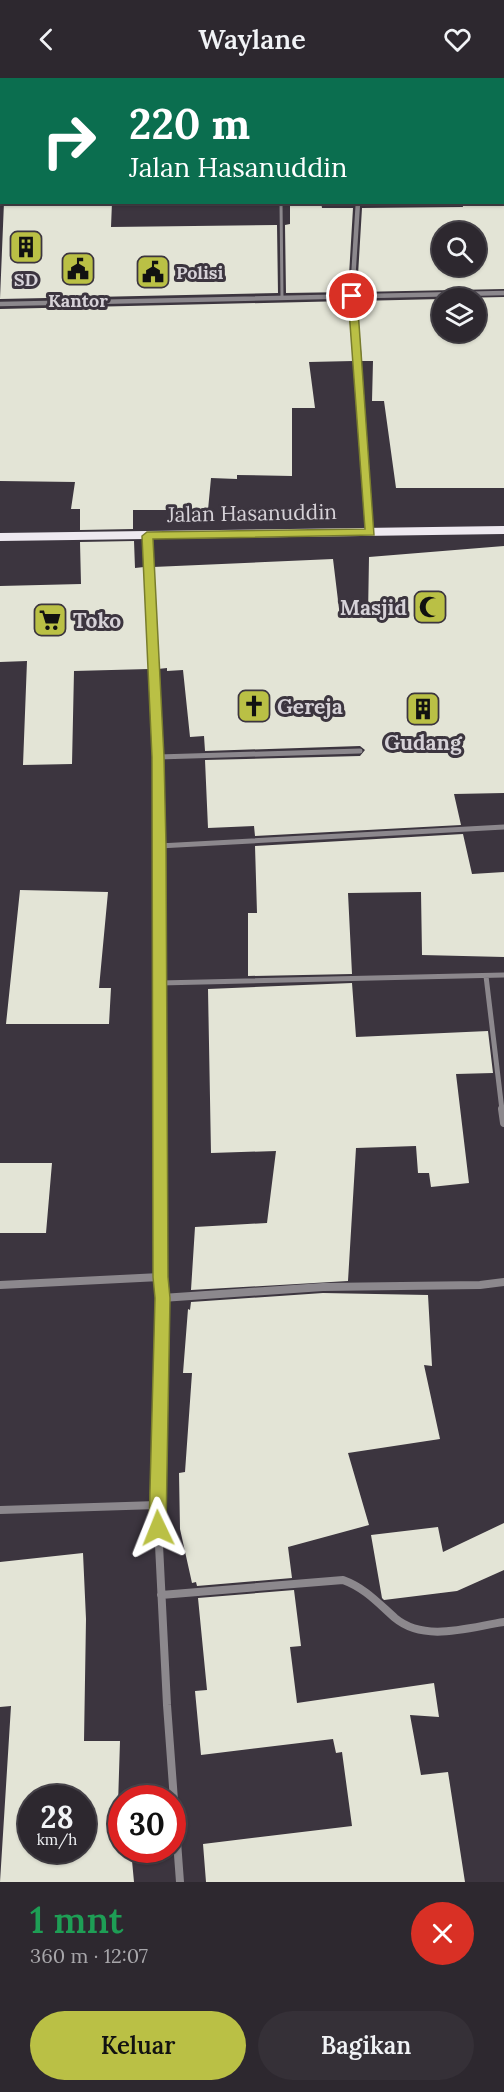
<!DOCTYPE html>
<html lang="id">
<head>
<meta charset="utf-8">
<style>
	body { margin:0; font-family:Lora,serif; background:#353037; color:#f1f3f6; height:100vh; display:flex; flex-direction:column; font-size:22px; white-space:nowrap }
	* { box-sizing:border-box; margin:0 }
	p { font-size:20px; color:#a7a6aa }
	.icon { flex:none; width:33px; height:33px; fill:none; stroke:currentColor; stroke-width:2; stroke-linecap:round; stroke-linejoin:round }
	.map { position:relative; height:1804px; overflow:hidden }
	.sheet { display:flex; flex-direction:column; background:#2d282f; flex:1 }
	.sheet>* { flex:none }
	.hud { position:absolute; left:0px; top:0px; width:504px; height:126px; box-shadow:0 2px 4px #0004,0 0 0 2px #48444b; background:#0b6e4f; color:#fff; overflow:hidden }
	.fabs { position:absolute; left:432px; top:144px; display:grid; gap:12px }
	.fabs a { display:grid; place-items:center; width:54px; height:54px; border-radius:50%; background:#2d282f; box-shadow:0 2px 4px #0004,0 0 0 2px #48444b; font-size:30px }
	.speed { position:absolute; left:18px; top:1707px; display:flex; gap:12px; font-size:30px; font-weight:700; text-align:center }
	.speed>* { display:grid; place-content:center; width:78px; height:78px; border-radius:50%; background:#2d282f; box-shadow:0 2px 4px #0004,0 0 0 2px #48444b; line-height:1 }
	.speed small { font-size:15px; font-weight:400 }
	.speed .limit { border:9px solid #d22; background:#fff; color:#111 }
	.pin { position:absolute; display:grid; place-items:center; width:51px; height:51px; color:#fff; margin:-26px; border:3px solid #fff; border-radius:50%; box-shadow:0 2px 6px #0007 }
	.me { position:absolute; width:66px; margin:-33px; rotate:358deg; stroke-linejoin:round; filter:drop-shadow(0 0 4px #0008) }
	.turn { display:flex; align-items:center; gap:21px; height:126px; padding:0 30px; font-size:27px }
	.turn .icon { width:78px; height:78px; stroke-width:2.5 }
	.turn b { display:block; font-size:42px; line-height:51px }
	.round { display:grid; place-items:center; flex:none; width:63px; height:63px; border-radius:32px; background:#353037 }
	.overview { display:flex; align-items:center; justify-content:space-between; height:102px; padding:0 30px }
	h1 { font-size:36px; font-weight:600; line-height:45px; color:#1e9e55 }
	.action { display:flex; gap:12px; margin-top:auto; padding:12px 30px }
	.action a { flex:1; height:69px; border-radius:36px; background:#bac045; color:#111; font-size:24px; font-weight:600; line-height:69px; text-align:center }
	.action a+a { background:#353037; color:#f1f3f6 }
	header { display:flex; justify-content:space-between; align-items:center; height:78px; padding:0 30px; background:#2d282f; font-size:27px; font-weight:600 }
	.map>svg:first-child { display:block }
</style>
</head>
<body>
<header><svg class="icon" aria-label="back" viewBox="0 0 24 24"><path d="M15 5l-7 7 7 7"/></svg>Waylane<svg class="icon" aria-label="heart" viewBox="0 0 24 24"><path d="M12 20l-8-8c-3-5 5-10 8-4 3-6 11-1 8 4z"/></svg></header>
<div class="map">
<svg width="504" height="1804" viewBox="0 0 504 1804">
	<rect width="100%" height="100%" fill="#3c353f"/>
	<path fill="#e3e4d6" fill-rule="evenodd" d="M4,124h108l-1,25 166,-2 1,68 -278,6z
		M290,124h31l1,6h31l-5,84 -62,1 -1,-68 5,-1z
		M462,124h42v87l-147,3 5,-84 101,-1zM442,154h34v34h-34z
		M504,219v191h-108l-12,-87h-12l1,-40h-11l-5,-60 85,-2v33h34v-34h-18z
		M348,223l5,60 -44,1 6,46h-23v68l-55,-1v4l-26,-1 -3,32h-75v19l-53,1v-21h-9l4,-27 -75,-1v-172z
		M134,463l1,27 9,-1 5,102 -75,2 -2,93 -49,1 4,-104 -27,1v-76l81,-2 -1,-42z
		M504,468v247l-50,1 7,31 -206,11 -1,-10 -46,2 -3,-68 155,-4 5,-6 -5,-4 -155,5 -1,-15 -14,1 -7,-67 -16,1v-3l-9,1 -5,-102 180,-8 7,58 28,-1 1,-59z
		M463,756l9,40 32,-2v85l-82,-2 -1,-63 -73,1 4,81 -104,2v-63h9l-2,-67z
		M20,812l88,2 -9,96h12l-2,36h-103z
		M352,905l4,54 132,-6 5,42 -37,1 13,109 -38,4 -2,-14h-11l-2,-27 -60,2 -8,133 -157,9 4,-63 72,-4 9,-72 -65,2 -3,-164z
		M0,1085h52l-6,70h-46z
		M323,1215l105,2 4,71 -8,-1 16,74 -92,14 21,72 -81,22 4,31 -95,8 -1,-4 -4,1 -12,-54 -1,-56 6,-1 7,-99h-9l5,-64 2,1 1,-8z
		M504,1445v47l-47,21 -73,9 -2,-2 -11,-63 67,-8 5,25z
		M83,1475l3,66 -2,122h36l-3,95 5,-1v15h9l3,32h-134l11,-176 -11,1v-145zM32,1720h50v52h-50z
		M294,1512l7,56 -11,1 7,56 137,-20 5,34 -29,-2 11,60 27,-3 17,110h-259l-3,-38 149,-18 -10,-74 -6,1 -3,-14 -132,16 -6,-64 12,-1 -9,-92z"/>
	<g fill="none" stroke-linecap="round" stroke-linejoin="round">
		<path stroke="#8c888d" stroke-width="3" d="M281,124l1,95"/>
		<path stroke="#8c888d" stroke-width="4.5" d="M358,124l-6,94 18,228
			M0,226l504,-11"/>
		<path stroke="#8c888d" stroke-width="5" d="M370,444l1,10
			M147,458l11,221 3,353
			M158,679l202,-6
			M159,768l345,-19
			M486,898l16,134
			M160,905l344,-8"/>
		<path stroke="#8c888d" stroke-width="8" d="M161,1031l1,189 -5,207 10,200 13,177
			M502,1031l2,14
			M0,1207l160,-8
			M162,1220l161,-11 157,-2 24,-3
			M0,1432l157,-5
			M161,1517l182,-15c22,8 35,23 52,38 30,25 75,9 109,4"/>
		<path fill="#eee9f0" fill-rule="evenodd" d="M504,448v8l-504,7v-8z"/>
	</g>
	<path fill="#bac045" stroke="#797d2d" stroke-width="1.5" d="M352,215l5,3 17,239 -221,4 11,218 2,89 2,431 2,21 -4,230 -2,6 -6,2 -6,-2 -3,-6 6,-230 -2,-21 -1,-520 -10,-221 5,-4 218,-3 -17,-233z"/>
	<defs>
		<g id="building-square" transform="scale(1.725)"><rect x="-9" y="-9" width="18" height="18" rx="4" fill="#bac045" stroke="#3c353f"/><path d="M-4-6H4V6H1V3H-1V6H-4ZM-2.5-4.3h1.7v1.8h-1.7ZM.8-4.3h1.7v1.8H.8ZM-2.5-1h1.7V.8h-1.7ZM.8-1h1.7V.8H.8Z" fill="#111"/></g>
		<g id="civic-square" transform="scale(1.725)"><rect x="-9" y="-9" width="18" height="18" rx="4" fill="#bac045" stroke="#3c353f"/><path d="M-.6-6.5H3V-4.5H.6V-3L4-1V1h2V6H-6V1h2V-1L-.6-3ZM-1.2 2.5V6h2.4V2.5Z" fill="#111"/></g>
		<g id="mosque-square" transform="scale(1.725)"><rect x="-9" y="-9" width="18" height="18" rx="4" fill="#bac045" stroke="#3c353f"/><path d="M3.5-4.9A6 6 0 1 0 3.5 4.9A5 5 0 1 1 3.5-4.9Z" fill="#111"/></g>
		<g id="supermarket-square" transform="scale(1.725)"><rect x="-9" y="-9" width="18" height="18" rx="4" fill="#bac045" stroke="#3c353f"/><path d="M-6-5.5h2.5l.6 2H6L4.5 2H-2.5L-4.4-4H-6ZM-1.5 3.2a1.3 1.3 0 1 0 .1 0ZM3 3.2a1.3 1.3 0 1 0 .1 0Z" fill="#111"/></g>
		<g id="church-square" transform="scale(1.725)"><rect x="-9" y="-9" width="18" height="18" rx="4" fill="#bac045" stroke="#3c353f"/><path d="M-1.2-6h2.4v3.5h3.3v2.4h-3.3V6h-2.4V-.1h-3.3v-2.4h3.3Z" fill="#111"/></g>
	</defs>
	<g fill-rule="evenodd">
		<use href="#building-square" x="26" y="169"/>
		<use href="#civic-square" x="78" y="191"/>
		<use href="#civic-square" x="153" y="194"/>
		<use href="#mosque-square" x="430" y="529"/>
		<use href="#supermarket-square" x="50" y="542"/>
		<use href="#church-square" x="254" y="628"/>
		<use href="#building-square" x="423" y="631"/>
	</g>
	<g text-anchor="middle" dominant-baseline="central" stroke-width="6" stroke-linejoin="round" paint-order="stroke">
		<g font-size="18" font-weight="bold" fill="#d6d2d8" stroke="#3c353f">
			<text x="176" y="194" text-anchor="start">Polisi</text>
			<text x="26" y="201">SD</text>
			<text x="78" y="222">Kantor</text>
		</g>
		<g font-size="21" fill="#d6d2d8" stroke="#3c353f">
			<text transform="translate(252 435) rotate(-1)">Jalan Hasanuddin</text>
		</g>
		<g font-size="21" font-weight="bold" fill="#d6d2d8" stroke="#3c353f" text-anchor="start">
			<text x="407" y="529" text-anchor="end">Masjid</text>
			<text x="73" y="542">Toko</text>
			<text x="277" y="628">Gereja</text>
			<text x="423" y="664" text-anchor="middle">Gudang</text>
		</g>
	</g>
</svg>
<div class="fabs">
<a><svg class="icon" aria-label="search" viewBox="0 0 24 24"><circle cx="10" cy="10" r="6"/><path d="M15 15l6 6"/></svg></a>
<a><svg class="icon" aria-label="layers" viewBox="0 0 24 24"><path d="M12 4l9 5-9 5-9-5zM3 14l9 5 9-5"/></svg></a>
</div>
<div class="speed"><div>28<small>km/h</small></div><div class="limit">30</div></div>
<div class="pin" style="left:352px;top:218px;background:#d93025"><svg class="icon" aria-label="arrive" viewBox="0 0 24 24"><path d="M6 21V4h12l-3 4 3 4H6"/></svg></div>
<svg class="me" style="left:158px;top:1450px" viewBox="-20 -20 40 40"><path d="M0-17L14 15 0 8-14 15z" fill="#bac045" stroke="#fff" stroke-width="4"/></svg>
<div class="hud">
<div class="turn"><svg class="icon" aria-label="right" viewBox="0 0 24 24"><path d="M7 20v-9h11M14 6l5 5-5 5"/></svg><div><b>220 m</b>Jalan Hasanuddin</div></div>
</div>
</div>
<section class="sheet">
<div class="overview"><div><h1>1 mnt</h1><p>360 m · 12:07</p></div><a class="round" style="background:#d93025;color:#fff"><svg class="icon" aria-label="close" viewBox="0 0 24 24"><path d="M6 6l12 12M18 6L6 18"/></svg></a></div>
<div class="action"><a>Keluar</a><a>Bagikan</a></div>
</section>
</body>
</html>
